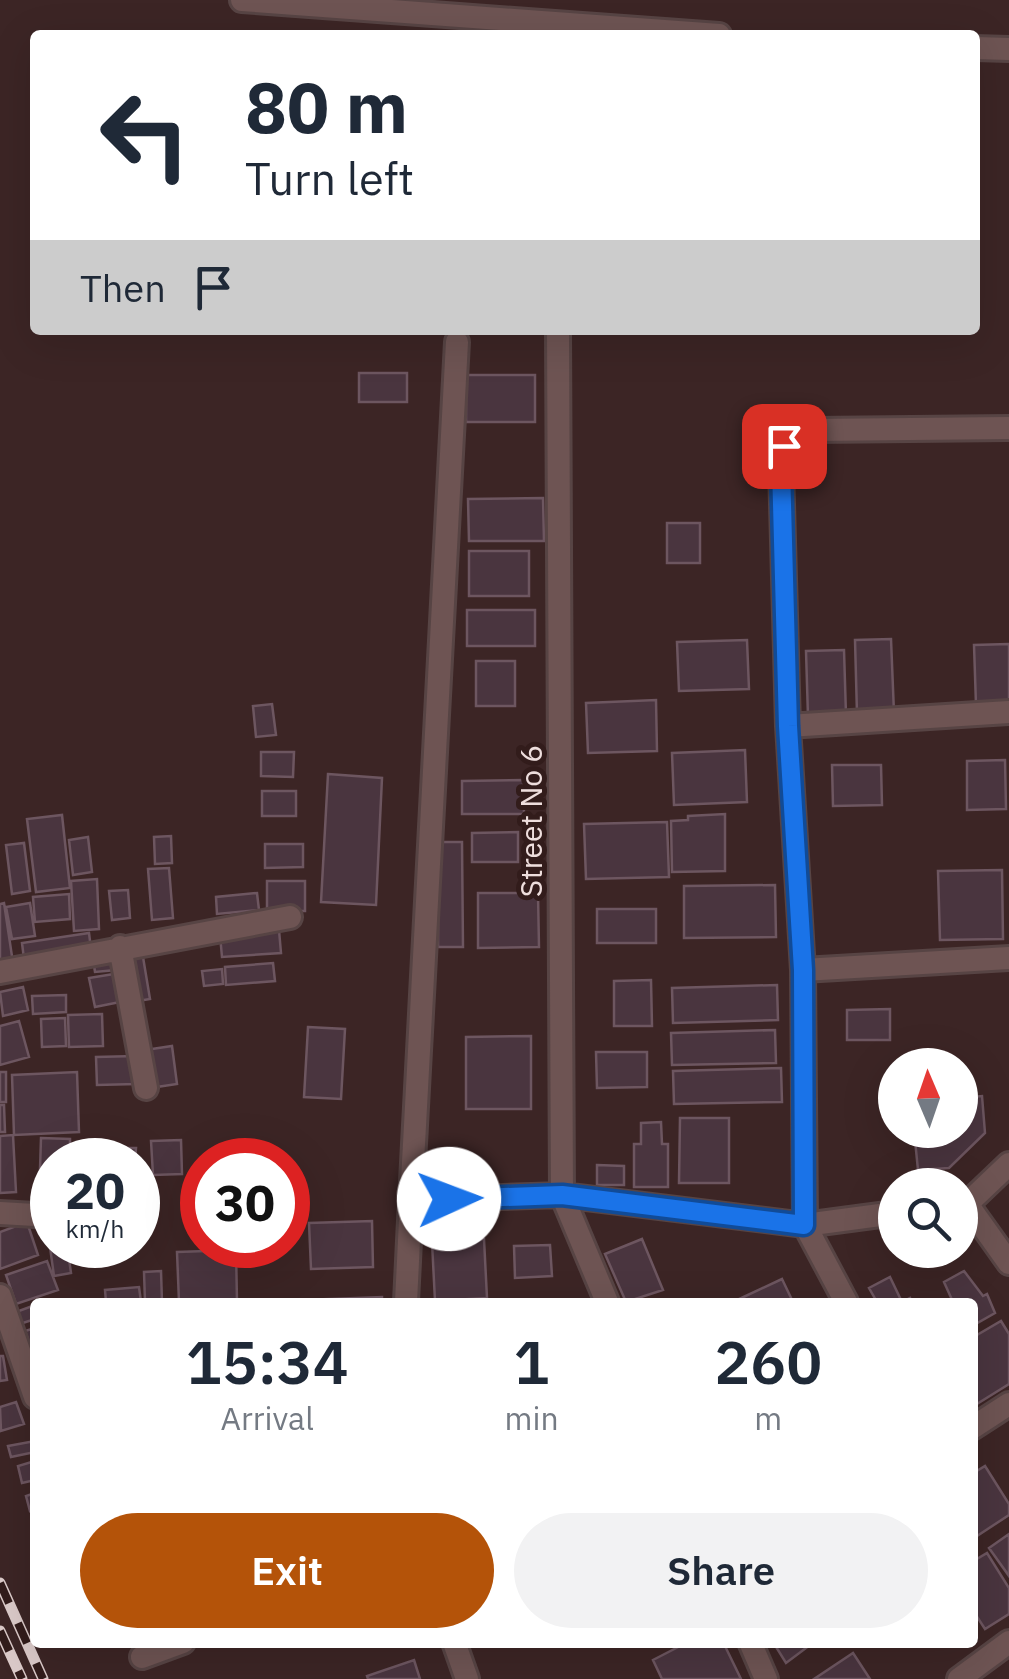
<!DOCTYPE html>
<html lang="en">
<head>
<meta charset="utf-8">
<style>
	body { margin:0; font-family:"IBM Plex Sans",sans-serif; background:#f2f2f3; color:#1f2937; height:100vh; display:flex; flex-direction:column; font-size:38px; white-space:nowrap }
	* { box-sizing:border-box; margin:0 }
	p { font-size:32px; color:#747a83 }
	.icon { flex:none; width:55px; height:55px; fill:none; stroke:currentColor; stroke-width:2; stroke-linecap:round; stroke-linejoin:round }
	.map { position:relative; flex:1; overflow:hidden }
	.drawer { position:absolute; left:30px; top:1298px; width:948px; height:350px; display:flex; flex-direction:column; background:#fff; border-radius:10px; box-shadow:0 10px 40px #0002 }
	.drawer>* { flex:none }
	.hud { position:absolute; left:30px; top:30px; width:950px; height:305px; border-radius:10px; box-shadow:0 10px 40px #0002; background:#fff; color:#1f2937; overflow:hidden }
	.needle { width:65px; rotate:358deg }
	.tools { position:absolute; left:878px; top:1048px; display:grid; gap:20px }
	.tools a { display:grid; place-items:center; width:100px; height:100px; border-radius:50%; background:#fff; box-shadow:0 10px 40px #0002; font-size:50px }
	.speed { position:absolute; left:30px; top:1138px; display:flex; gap:20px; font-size:50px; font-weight:700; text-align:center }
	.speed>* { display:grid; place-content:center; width:130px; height:130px; border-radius:50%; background:#fff; box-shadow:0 10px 40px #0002; line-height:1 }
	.speed small { font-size:25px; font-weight:400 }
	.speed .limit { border:15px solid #d22; background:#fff; color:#111 }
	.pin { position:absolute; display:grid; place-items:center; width:85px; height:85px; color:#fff; margin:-42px; border-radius:20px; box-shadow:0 5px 15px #0006 }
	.me { position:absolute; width:110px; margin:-55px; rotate:88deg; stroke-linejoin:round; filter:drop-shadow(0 0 8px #0008) }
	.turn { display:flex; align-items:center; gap:35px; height:210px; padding:0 50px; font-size:45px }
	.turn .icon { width:130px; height:130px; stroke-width:2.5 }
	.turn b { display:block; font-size:70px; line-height:85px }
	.then { display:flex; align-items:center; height:95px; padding:0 50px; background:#0003; gap:20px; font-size:38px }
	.eta { display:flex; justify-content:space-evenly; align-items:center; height:170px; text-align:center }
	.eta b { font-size:60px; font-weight:600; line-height:70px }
	.cta { display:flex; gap:20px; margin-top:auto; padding:20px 50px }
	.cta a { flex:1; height:115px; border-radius:60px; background:#b45309; color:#fff; font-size:40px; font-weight:600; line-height:115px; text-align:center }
	.cta a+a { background:#f2f2f3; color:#1f2937 }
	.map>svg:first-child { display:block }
</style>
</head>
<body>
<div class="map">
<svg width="1009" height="1679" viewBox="0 0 1009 1679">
	<rect width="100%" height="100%" fill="#3c2525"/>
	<path fill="#4a353f" stroke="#6d5660" stroke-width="2.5" d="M359,373h48v29h-48z
		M466,375h69v47h-69z
		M543,498l1,43h-75l-1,-42z
		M667,523h33v40h-33z
		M469,551h60v45h-60z
		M467,610h68v36h-68z
		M891,639l3,74 -37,1 -2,-74z
		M747,640l2,49 -70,2 -2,-49z
		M1009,644v59l-33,2 -2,-60z
		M844,650l2,65 -38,2 -2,-66z
		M476,661h39v45h-39z
		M656,700l1,51 -69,2 -2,-50z
		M272,704l4,31 -20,2 -3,-31z
		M745,750l2,52 -73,3 -2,-52z
		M261,752h33l-1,25 -32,-1z
		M1005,760l1,49 -39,1v-49z
		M832,765h49l1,40 -49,1z
		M328,774l54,4 -6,127 -55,-3z
		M523,780l1,34h-62v-33z
		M262,791h34v25h-34z
		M725,814v57l-53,1 -1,-51 17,-1v-4z
		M62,815l8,73 -34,4 -9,-73z
		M667,822l2,55 -83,2 -2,-55z
		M518,832v30h-46v-29z
		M171,836l1,27 -17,1 -1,-27z
		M88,837l4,35 -19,3 -4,-35z
		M438,842h24l1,105h-25z
		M24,843l6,48 -18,3 -6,-49z
		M265,844h38v23l-38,1z
		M169,868l4,50 -21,2 -4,-51z
		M1002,870l1,69 -63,1 -2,-69z
		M97,879l2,50 -25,2 -3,-50z
		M267,881h38v30h-38z
		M775,885l1,52 -92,1v-52z
		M128,890l2,28 -18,2 -3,-29z
		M257,893l2,17 -42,4 -1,-17z
		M478,893h60l1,54 -61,1z
		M69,894l1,25 -35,3 -2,-25z
		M4,903l9,60 -13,2v-61z
		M30,903l5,33 -23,3 -6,-32z
		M597,909h59v34h-59z
		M279,930l2,23 -59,4 -2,-22z
		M89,933l2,16 -67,10 -2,-16z
		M142,951l8,48 -18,3 -7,-48z
		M115,956l1,14 -21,2 -2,-13z
		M273,963l2,18 -49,4 -1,-18z
		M222,969l1,15 -19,2 -2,-15z
		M120,973l5,28 -30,6 -6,-29z
		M651,980l1,46h-38v-45z
		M777,985l1,35 -105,3 -1,-35z
		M23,987l5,23 -25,6 -3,-24z
		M66,995v17l-33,2 -1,-18z
		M890,1009v31h-43v-30z
		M102,1014l1,32 -34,1 -1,-32z
		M65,1018l1,28 -24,1 -1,-28z
		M19,1021l10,36 -29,8v-39z
		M308,1027l37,2 -4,70 -37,-2z
		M775,1030l1,33 -104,2 -1,-32z
		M531,1036v73h-65v-72z
		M172,1046l5,38 -27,4 -5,-38z
		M596,1052h51v35l-50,1z
		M135,1056l1,28 -39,1 -1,-28z
		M781,1068l1,34 -108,2 -1,-33z
		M0,1072h6v30h-6z
		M77,1072l2,60 -65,3 -2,-60z
		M982,1096l3,37 -36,35 -31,2 -4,-40h46v-32z
		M0,1105h4l1,27h-5z
		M680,1118h49v65h-50z
		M661,1122l1,22h6v43h-34v-43h7v-21z
		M13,1135l3,57 -16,1v-57z
		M41,1138l29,1v21h-18v41h-13z
		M181,1140l1,34 -29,1 -2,-34z
		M78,1143l31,1v16h-31z
		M114,1148h22l-1,12h-21z
		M597,1165l27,1v19h-27z
		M297,1173l1,38 -10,1v-38z
		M188,1186h14v28h-13z
		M372,1221l1,46 -62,2 -2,-46z
		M27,1222l11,33 -38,14v-37z
		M52,1239v6h15l4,28 -17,3 -5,-36z
		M484,1239l3,59 -52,3 -3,-59z
		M642,1239l21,51 -37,12 -21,-48z
		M550,1245l2,31 -37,2 -1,-32z
		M236,1250l1,52h-58l-2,-50z
		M47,1261l11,29 -42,14 -10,-29z
		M161,1271l1,31h-17l-1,-30z
		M964,1271l19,25 4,-2 8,19 -23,13v-24h-19l-9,-20z
		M890,1277l12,25 8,-4 2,4h-35l-8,-14z
		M782,1279l11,23h-57l-1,-1z
		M139,1287l2,15h-35l-1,-12z
		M382,1297v5h-78v-2z
		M35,1305v14l-15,5 -4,-12z
		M1001,1321l8,13v50l-37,23v-69z
		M35,1328v32l-10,-29z
		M0,1356h3l4,24 -7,1z
		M16,1402l8,22 -23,7 -1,-24z
		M35,1441v11l-24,5 -3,-11z
		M35,1461v19l-13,3 -4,-17z
		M985,1466l24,38v11l-32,21 -5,-8v-54z
		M35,1493v16l-5,2 -4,-15z
		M1009,1534v42l-20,-28z
		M987,1553l22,35v26l-24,15 -13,-20v-47z
		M688,1642h35l18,37h-79l-9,-19z
		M773,1642h41l-28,21z
		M853,1653l17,26h-56z
		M414,1660l6,19h-52l-1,-3z"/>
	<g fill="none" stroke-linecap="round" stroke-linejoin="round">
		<g stroke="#574444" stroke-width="28">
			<path id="minor" d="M242,0l477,35
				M975,48l34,1
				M558,330l4,865 45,107
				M1009,428l-196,2c-24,5 -29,13 -32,37l7,259 221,-14
				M788,726l15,244 2,255 41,77
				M120,947l26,141
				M803,970l206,-12
				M0,972l290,-55
				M411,1200l46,-858
				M967,1204l42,59
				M960,1205l7,-1 42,-40
				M0,1213l52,3
				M138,1220h5
				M0,1296l35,101
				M406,1302l5,-102 151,-5 243,30 90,-12
				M972,1428l37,-24
				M454,1642l13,37
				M750,1642l16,37
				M142,1657l41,-15
				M959,1679l50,-37"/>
		</g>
		<use href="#minor" stroke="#6e5453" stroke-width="22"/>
		<g stroke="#dbcac9" stroke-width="11">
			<path id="rail" d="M0,1583l43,96
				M0,1631l22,48"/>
		</g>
		<use href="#rail" stroke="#321c1b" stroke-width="8" stroke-dasharray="22" stroke-linecap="butt"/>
	</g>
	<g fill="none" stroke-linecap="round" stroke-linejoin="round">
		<g stroke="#114b97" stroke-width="25">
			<path id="route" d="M449,1199l113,-4 242,30 -1,-255 -15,-244 -7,-259 3,-21"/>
		</g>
		<use href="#route" stroke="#1a73e8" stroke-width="18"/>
	</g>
	<g text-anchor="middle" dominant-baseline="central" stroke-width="10" stroke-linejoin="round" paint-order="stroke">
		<g font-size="30" fill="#eededd" stroke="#321c1b">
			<text transform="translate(530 821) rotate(-90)">Street No 6</text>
		</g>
	</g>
</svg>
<div class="tools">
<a><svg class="needle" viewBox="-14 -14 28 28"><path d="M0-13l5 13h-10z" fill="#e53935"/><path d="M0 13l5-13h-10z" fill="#747a83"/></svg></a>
<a><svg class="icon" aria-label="search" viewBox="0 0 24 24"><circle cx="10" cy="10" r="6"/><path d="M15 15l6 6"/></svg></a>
</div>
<div class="speed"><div>20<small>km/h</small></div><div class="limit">30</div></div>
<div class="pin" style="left:784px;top:446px;background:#d93025"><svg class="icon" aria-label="arrive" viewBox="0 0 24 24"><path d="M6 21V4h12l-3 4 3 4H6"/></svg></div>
<svg class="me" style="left:449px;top:1199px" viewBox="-20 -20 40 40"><circle r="19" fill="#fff"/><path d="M0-13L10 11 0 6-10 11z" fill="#1a73e8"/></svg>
<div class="hud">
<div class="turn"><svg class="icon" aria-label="left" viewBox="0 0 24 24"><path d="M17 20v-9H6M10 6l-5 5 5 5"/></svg><div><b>80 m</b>Turn left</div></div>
<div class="then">Then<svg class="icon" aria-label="arrive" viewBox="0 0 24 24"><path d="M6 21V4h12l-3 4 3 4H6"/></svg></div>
</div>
<section class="drawer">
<div class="eta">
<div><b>15:34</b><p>Arrival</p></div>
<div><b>1</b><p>min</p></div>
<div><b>260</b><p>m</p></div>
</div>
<div class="cta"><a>Exit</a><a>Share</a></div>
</section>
</div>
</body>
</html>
